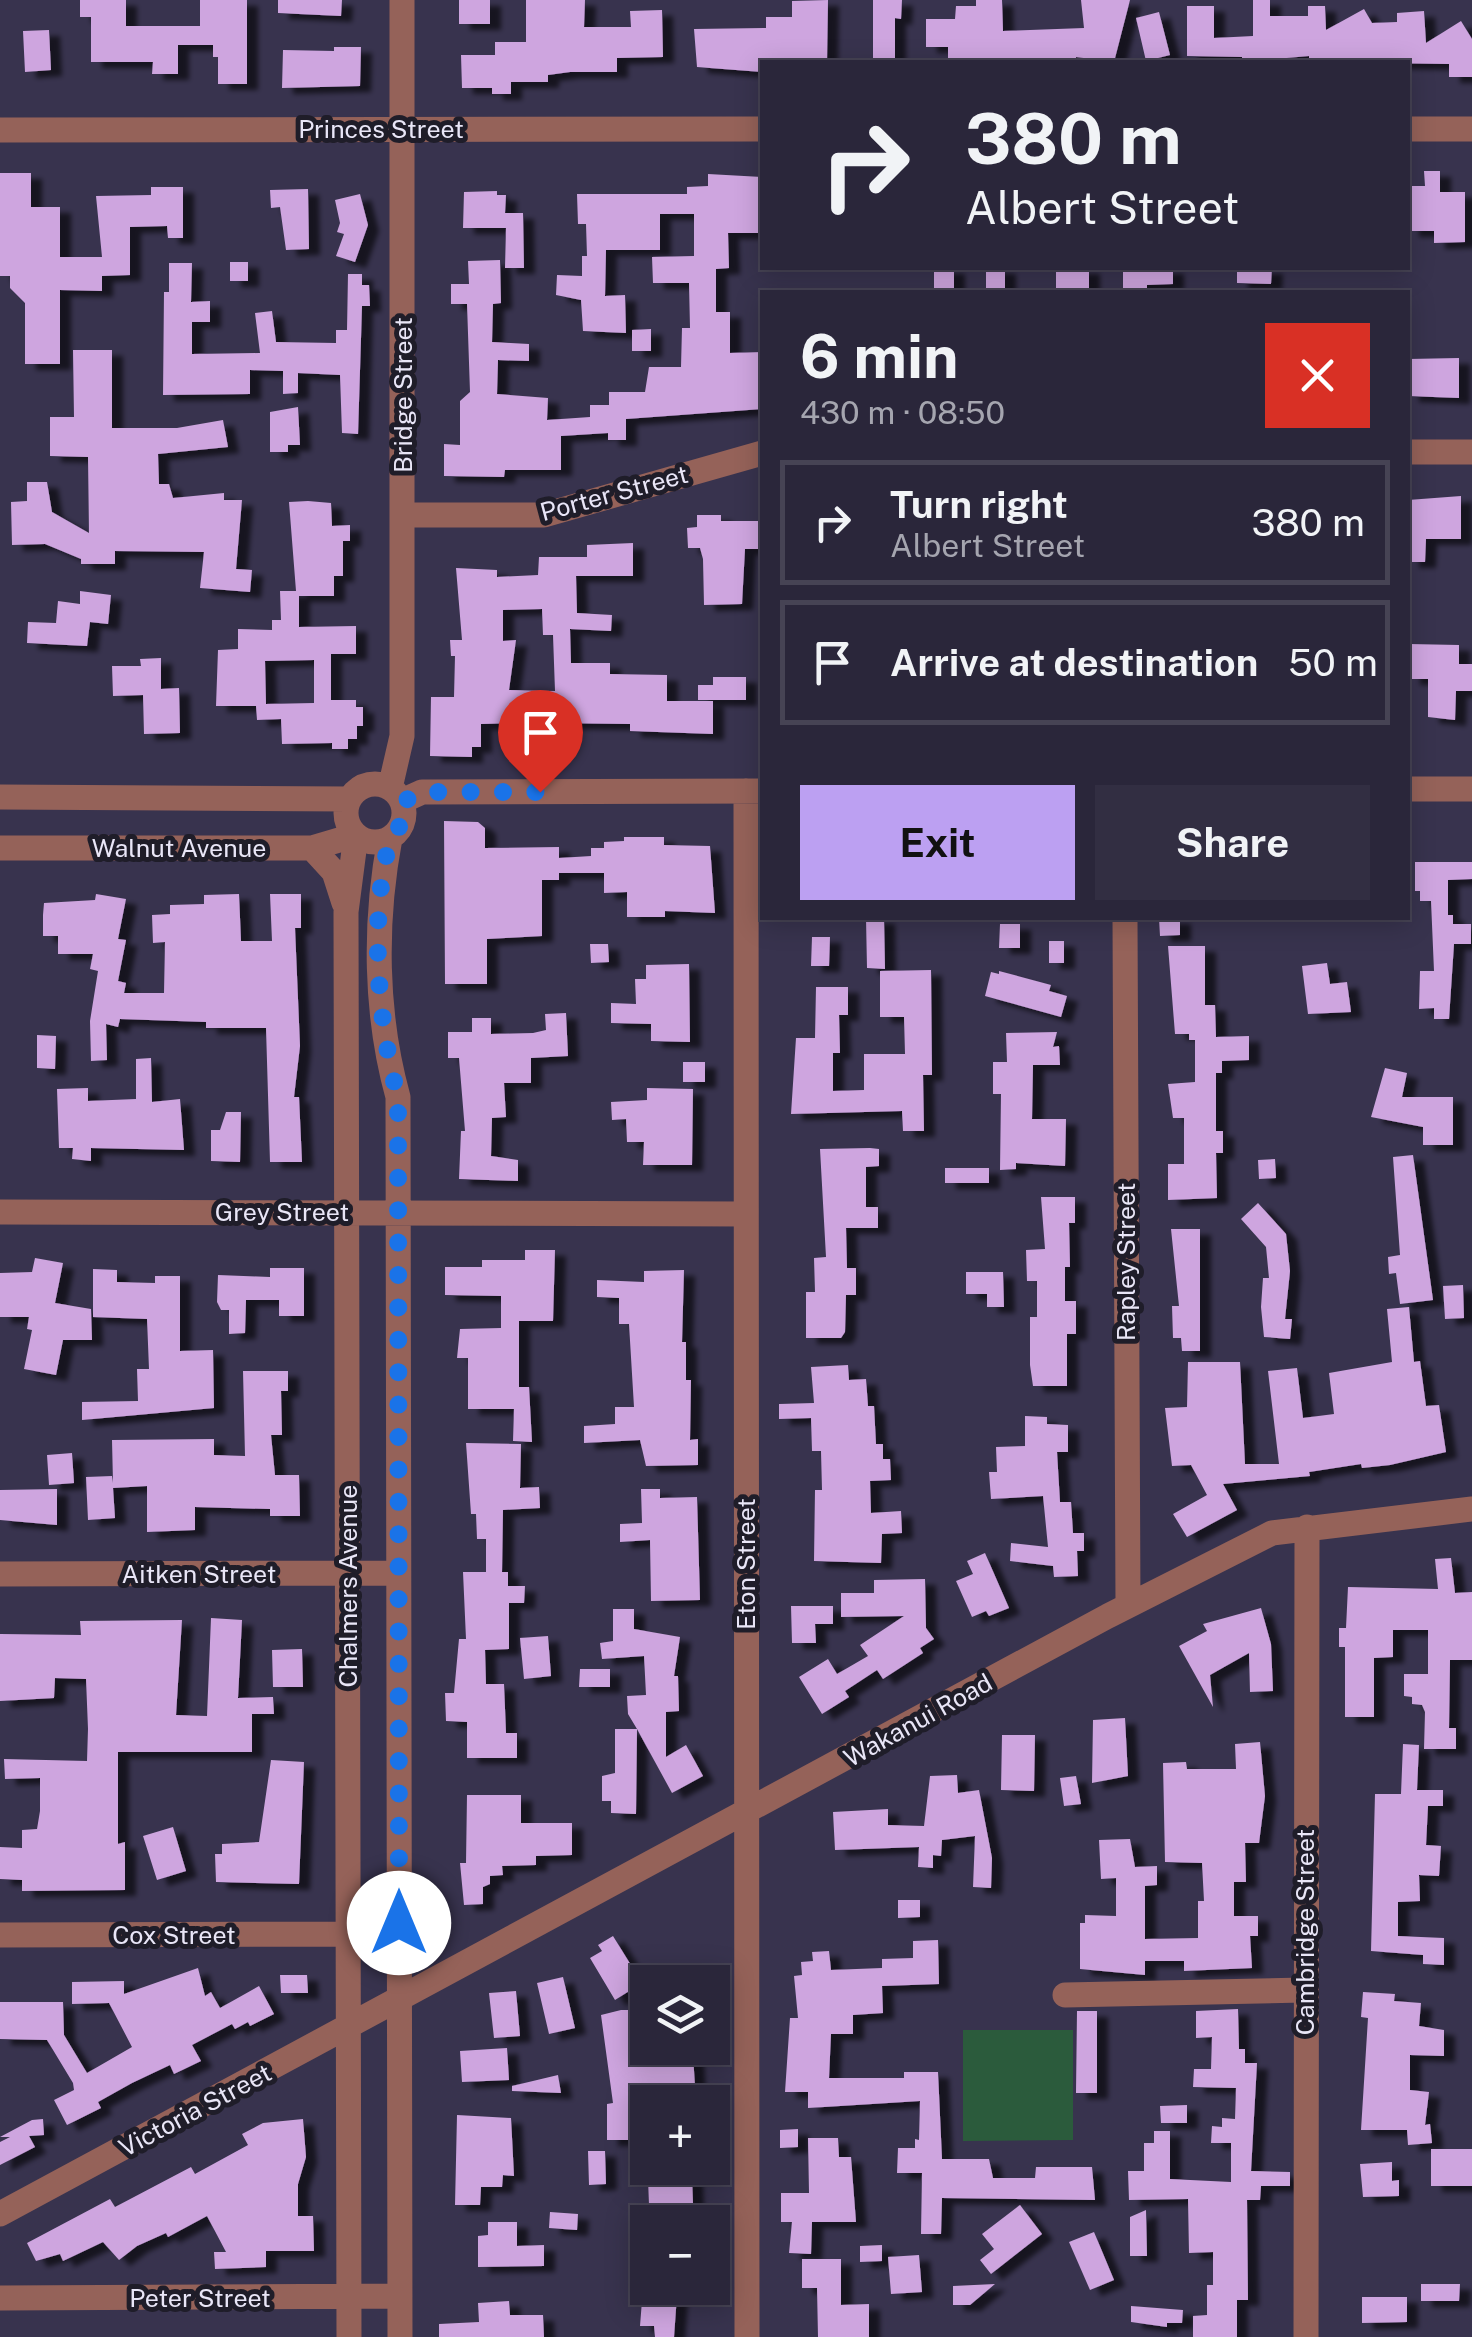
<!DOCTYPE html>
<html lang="en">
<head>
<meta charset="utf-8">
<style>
	body { margin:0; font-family:"Public Sans",sans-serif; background:#322e42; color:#f1f3f6; height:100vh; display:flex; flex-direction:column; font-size:38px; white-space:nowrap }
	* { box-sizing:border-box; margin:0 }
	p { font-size:32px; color:#a5a5af }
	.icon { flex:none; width:55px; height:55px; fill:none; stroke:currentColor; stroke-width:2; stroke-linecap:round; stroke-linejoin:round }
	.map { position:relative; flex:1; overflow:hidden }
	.panel { position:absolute; left:760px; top:290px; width:650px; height:630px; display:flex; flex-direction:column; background:#2a263a; border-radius:0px; box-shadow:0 5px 25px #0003,0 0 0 2px #464354 }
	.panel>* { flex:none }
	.top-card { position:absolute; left:760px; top:60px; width:650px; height:210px; border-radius:0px; box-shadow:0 5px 25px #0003,0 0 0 2px #464354; background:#2a263a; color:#f1f3f6; overflow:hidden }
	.buttons { position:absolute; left:630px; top:1965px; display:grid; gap:20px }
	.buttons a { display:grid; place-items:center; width:100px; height:100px; border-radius:0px; background:#2a263a; box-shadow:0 5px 25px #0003,0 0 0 2px #464354; font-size:50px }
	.pin { position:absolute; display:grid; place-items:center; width:85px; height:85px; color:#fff; margin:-102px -42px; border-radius:50% 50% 50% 0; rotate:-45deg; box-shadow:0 0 10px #0007 }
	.pin .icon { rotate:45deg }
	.me { position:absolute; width:110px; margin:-55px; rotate:0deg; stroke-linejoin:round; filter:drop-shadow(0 0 8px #0008) }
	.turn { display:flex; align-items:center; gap:35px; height:210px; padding:0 40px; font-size:45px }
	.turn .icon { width:130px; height:130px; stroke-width:2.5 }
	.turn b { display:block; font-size:70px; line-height:85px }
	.round { display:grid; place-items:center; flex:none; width:105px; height:105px; border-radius:0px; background:#322e42 }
	.head { display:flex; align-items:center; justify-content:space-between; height:170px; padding:0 40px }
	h1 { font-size:60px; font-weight:700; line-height:75px }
	.primary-button { display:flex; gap:20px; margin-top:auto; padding:20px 40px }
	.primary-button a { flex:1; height:115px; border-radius:0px; background:#bca0f2; color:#111; font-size:40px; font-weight:700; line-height:115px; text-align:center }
	.primary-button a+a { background:#322e42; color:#f1f3f6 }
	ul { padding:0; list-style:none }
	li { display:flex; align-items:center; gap:30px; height:125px; margin:0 20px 15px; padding:0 20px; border:5px solid #464354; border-radius:0px }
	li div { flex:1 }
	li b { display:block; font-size:38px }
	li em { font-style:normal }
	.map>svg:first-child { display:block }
</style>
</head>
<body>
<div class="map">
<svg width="1472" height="2337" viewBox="0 0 1472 2337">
	<defs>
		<filter id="shadow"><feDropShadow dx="11" dy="6" stdDeviation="2.5" flood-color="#0009"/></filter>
	</defs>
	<rect width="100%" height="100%" fill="#38334e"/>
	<path fill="#2b5b3c" d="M963,2030h110v110l-110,1z"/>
	<path fill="#cea5df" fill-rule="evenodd" filter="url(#shadow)" d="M80,0h46v26h74v-26h47v84h-29v-27h-5v-12h-35v29h-26l1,-12h-62v-45h-11z
		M278,0h64l-1,16 -63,-3z
		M459,0h31v24h-31z
		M526,0h59l-1,27h47l-1,-16 32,-1 1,47 -46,1v14h-47l-22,3v7h-37v12h-19v-6h-30l-1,-33h34v-13h31z
		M828,0l-1,62h-65v10l-65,-5 -3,-38 72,-1v-11h26v-16z
		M873,0h29l-1,19 -6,-1v44h-22z
		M976,0h26l1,31 81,-3 -3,-28h49l-16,62 -38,-5v5h-128v-15h-22v-28h29l1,-13h20z
		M1253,0h17v16h38v-10h17l1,24 38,-21 8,14 25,-1v-9l27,-2 2,32 35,-22 11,18v38h-23v-13l-140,-2v-6l-67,6v-5l-55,-1v-50h27v32l39,-2z
		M1159,12l11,43 -24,6 -10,-43z
		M49,30l2,40 -26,2 -2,-41z
		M334,47h27l-1,39 -78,2 1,-38 51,1z
		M1424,171h16v21h25v50l-31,1v-12h-26v-45h17z
		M0,173h31v34h29v50h42l-6,-61 55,-1v-8h32v51h-15l-1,-12 -37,1v48l-28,1v15l-42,-1v74h-35v-61l-15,-15v-12h-10z
		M708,174l54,3v56h-34l1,35 -13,1v43h14v41l32,-1v57l-136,10v21h-18v-7l-47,3v34h-56l-1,7 -60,-1v-32l16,1v-44l10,-9 -3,-88h-16v-20h18l-1,-23 32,-1 1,43 -8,1 -1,38 37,2v17l-31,-1 -1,34 51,4 -1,22 43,-3v-12h19v-13h36l4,-25h32l1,-39h8l-1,-45h-36l-1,-26 42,-1v-42h-34v36h-54l-1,46 20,-1 1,38 -43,-2 -2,-31 -25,-5 1,-20 25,1v-20h5l-1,-32h-8l-1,-30h110v-7l21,-1z
		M308,189l1,60 -23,1 -6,-43 -9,1 -1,-18z
		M497,191v4h9l-1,18h18l1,55h-19l1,-40h-43l1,-36z
		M360,194l8,31 -13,37 -19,-6 8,-22 -7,-2 3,-9 -5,-23z
		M230,262h18v19h-18z
		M169,263h23l-1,39 19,-1v21h-18v32l68,-1 -5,-40 17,-2 4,31 60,1v-13h11l1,-56h14v11h7l1,21h-8l-4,128 -16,-1 -2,-58 -42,-2v20l-15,1v-23l-33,-1v24l-87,1 1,-103h5z
		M934,268h20v23h-20z
		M986,268h19v21h-19z
		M1056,268h33v24h-33z
		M1123,268h50v16l-26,1v7h-24z
		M1237,268h35l-1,16 -34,-1z
		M651,329v22h-19v-21z
		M73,350h39v78h65l46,-8 5,27 -70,7 1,30h10l4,14 51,-5v7h18l-6,69 16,1 -2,22 -50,-4 4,-36 -89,-1v13h-34v-5l-36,-15 -33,1 -1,-43 16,-1v-19h20l5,30 37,21 -1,-76 -38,-1v-39h24z
		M1459,358v40l-51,-2v-37z
		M298,407l2,38h-12v7h-18v-40z
		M1461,496v43h-35l-1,23h-17v-62z
		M308,501l23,2 1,23 18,-1v16h-7v35h-9v20h-35v31l57,-1v28h-25v46h25v7h7v19h-6v13h-9v10h-16v-6l-50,1 -1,-25 -24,1 -1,-14h-40l2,-56 20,-1v-20l34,1v-10h9l-1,-29h16l-7,-89zM314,660v43l-48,1 -1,-43z
		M697,515h24v6h41v28h-17l-3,55 -38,1 -1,-46 -3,-11h-12l-1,-20 10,-1z
		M633,543v33h-57l1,37 35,2 -1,16 -41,-2 1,34h39v11l57,1v26h46v33l-83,-3v-7l-83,-1 1,18h-16l-14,-3v-15l-37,1v23h-9v10l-42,-1 1,-59h23l1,-41h-4l-1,-16h12l-6,-72 41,2v7l41,-2 1,-18h48v-12zM542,609l1,26h10l2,56 -46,-1 7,-50 -13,1v-31z
		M80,591l31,4 -3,29 -18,-2 -3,24 -60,-3 1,-21 28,1 2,-22 22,3z
		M1409,644l50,1v19h13v27h-16l-1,29 -27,-3v-38h-19z
		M161,658v31l18,-1 1,45 -36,1 -1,-39 -30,1 -1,-30h29l-1,-7z
		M713,677h33v23h-48v-15h15z
		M444,821l34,1 7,6v20l74,-1v11l32,-2v-8h13v-6l20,-1v-4h40v8l46,1 5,67 -50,-2v6h-38v-25l-23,1v-20h-45v7h-17v56l-55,3v45h-42z
		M1415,862h57v17l-24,1v35h5v9h18v20h-17l-5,75h-15v-11l-15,1 1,-38h14l-3,-70h-11v-10h-5z
		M96,894l30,5 -8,40 8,1 -8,41 8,2 -2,10h40l1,-51 -12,1 -1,-28 18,-1v-9l34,-1v-9l35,-1 2,47h31l-2,-47h31v34h-6l5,118 -6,51h5l3,65h-32l-4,-134h-60v-6l-86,-3 -2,8 -12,-3 1,36 -16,1 -1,-40 8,-50 -8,-2 3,-15h-35v-18h-15v-21l1,-12 51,-3z
		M866,918h18l1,51 -18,-1z
		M1159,918h21v17l-20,1z
		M1000,924h20v24h-21z
		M812,937h18l-1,29h-18z
		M1049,941h15v22h-15z
		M590,944h18l1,18 -18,1z
		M1168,946h37v59h10l1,32 33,-1v24l-27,1v12h-6v58h7v22h-7l1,45 -49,2v-36h16v-46h-11l-5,-34 27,-2v-42h-6v-6h-14z
		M1327,963l3,21 17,-2 4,30 -43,2 -6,-48z
		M689,964l1,78 -39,-1v-17l-40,-1v-20l25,1 -1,-25h11v-14z
		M931,970l1,105h-9l1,56h-21l-1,-20 -111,3 5,-76h19l1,-51h32v28h-9l1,38h-7v38l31,-1v-36h41l-1,-37h-24v-46z
		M999,971l52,14 -2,6 18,5 -6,21 -76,-21 6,-24 8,2z
		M566,1013l2,43 -37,2v25h-27l2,34 -14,1 -1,38 27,4v21l-59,-2 2,-48h4l-6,-73h-11v-26h24v-14h19v16l42,-1 13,-3 -1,-16z
		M1057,1032l-4,15 6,-1 1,19h-27l-1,54h34l-1,47 -49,-3v6l-16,1 1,-76h-8v-32h14l-1,-29z
		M37,1035l19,1 -1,33 -18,-1z
		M151,1058l1,44 28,-3 4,51 -93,-2v13l-19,-2 1,-11h-14l-2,-59 31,-1v13l48,-2v-40z
		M683,1062h22v20h-22z
		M1385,1068l22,5 -5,24h51v48h-30v-18l-52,-10z
		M647,1088l46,1 -1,76h-49l1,-23h-17l-1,-23 -14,1 -1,-18 36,-2z
		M226,1112h15l-1,50 -29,-1v-31h9z
		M870,1148l9,1v17l-13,1v40h12v21h-32l1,40h9v27h-10l-1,37 -4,6h-35v-46h9l-1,-34 12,-1 -6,-108z
		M1413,1155l20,145 -33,4 -4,-31 -7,1 -1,-17 12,-2 -7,-98z
		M1275,1159l1,19 -17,1 -1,-19z
		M945,1168h44v15h-44z
		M1041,1197h34v26h-6l1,44h-5v34h11v33h-9v52h-34l-3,-21v-48h7v-36h-10l-1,-31 19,-1z
		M1258,1203l28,31 4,37 -5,48h7l-2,20 -26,-2 -3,-30 2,-29h6l-3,-31 -25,-28z
		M1171,1229h29v122h-18l-1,-13h-8l-1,-32h7z
		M525,1250h30l-2,71h-34v66h10l3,55 -19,-1 1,-32h-46v-51h-11l3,-29 41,-1v-32l-56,-1v-28h37v-7h43z
		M35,1258l28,5 -8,40 36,6 1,31h-29l-7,35 -32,-6 8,-39 -5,-1 2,-12h-29v-44l32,-1z
		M270,1268h34v48h-25v-16h-33l-1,33 -16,1v-24h-8l-4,-8 1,-27 52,2z
		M93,1269l24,1v12l38,1v-7h25v75l33,-1 1,58 -132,12v-18l56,-1 -1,-32h12l-2,-50 -54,-2z
		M684,1270l-2,72h4v38h5l-1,60 8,-1v26l-52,1 -6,-26 -56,3v-17l31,-2v-17h19l-5,-83h-10v-26l-22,-1v-17l47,2v-11z
		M966,1272h37l1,35h-17v-13h-21z
		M1463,1285l1,33 -19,1 -2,-33z
		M1409,1307l5,55 6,-1 6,45 13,-1 7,47 -56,13 -28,3 -1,-4 -52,8 1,4 -87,8 14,26 -50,27 -14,-23 34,-19 -16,-30 -19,1 -7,-58 22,-1 1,-45h52l5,102h34l-11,-93 29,-3 6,50 31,-4 -5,-41 63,-11 -5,-53z
		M848,1365l1,15 17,-1 2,27h6l2,38h7v15h7l1,21 -21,1 1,32 30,-2 1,22 -20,1 -1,29 -67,-2 1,-71h7l-1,-39h-9l-1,-33 -32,1v-15l35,-1 -3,-36z
		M243,1371h45v20h-7l1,44h-11l4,40h24l1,41h-30v-7l-75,-2v23l-48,2v-46l-34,2 2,30 -27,2 -2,-43 26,-1 1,7 -1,-43 102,-1v16l31,1z
		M1025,1416l22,1v7l21,1v27h-11l3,50h11l2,31h11v18h-7l1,25 -24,1 -1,-11 -43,-5 1,-18 37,4 -5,-51 -52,3 -2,-27h8l-1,-25 29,-1z
		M466,1443l55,1 -1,44 19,-1 1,21 -37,2 -1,62h6v14h17l-1,17h-15v46l-24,1 1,34h18l2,49h11v25h-50v-36l-21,-1 -1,-28h9l5,-54h7l-3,-67h23v-33h-9l-1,-25h-5z
		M72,1453l2,30 -25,2 -2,-30z
		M57,1489v36l-57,-5v-30z
		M641,1489h19v9l37,-1 3,103 -49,1 -1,-61 -30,2v-18l22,-1z
		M985,1553l24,55 -20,8 -3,-5 -14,6 -16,-36 17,-7 -6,-13z
		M1451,1558l4,35 17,-1v68h-22l-1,68h7v21h-32l1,-37 -3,-7 -10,-1v-7l-8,-1v-22h24v-44h-35v27l-19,1v59h-29v-70h-6v-19h7l2,-41 90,2 -3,-30z
		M925,1579l1,49 8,11 -14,9 3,5 -40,26 -6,-9 -32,21 4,6 -27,17 -23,-37 29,-18 9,15 31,-18 -8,-11 44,-29 -63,1v-24h33v-13z
		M791,1606h42v18h-18l1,19h-24z
		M1261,1608l10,36 2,47 -23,1 -1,-39 -39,22 3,32 -34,-61 28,-15 -4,-7z
		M613,1609h21v20l46,8 -6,39h4l1,35 -13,1v45l20,-12 17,31 -31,17 -35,-64 -1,85 -25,-1v-12h-9v-25l13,-3v-44h22l-9,-15 -1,-18 19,-1 -2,-39 -42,3 -2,-16 13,-2z
		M211,1618l31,2 -4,78 35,-1 1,17h-22v38h-134v92l7,-2v48l-103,1v-11l-22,-1v-32l22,1v-18l15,-1 3,-18v-33l-35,1 -1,-20 83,2 1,-32 -2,-50 -31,-1 -1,20 -54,3v-67l81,1 -1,-14 102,-1 -6,95 31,1z
		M548,1636l3,40 -27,3 -4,-41z
		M302,1649l1,38h-30l-1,-37z
		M580,1669h30v18h-31z
		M1125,1718l3,58 -36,7 1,-63z
		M1002,1735h33l-1,56 -33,-1z
		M1260,1742l5,54 -6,47h-14l1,39h-12v34h24v20h-8l2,32 -68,3v-10h-39v14l-65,-6v-46h5v-8l31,1v-38l-15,1 -2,-39 31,-1 5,28 22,-1v19l-12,1v53l53,-1v-37h6l-2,-38 -37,-1 -2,-99 23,-1 1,7h49l-1,-25z
		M1403,1744l16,1 -2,45h26v16h-15l-2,39 15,1 -2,30 -20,-1 1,26 -22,1v34l46,2v27l-21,-1v-9l-52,-4 4,-157h26z
		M271,1760l33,2 -5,122 -83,-2 -1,-28h7v-10l37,-2z
		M957,1775l1,18 21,-3 13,68 -1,30 -18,-1 2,-51 -33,4 -1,16 -8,-1v13l-15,-1 1,-20 -84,3 -2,-38 55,-3v16l36,1 6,-50z
		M1076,1776l5,28 -17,2 -4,-28z
		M467,1795h54v28h51v32l-36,1v9l-34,1 1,9 -13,1v8l-7,3v17l-19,1 -4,-42h6z
		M173,1827l13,44 -29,9 -14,-44z
		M898,1900h22v17l-22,1z
		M613,1936l29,47 -27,17 -25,-42 12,-7 -4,-6z
		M938,1940l1,44 -57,2 1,27 -30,2v19h-22l-2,44h75v-6h34l4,87h47l4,19h42l1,-11h56l3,33 -153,-2 -1,36h-20l1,-61h-25l1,-25h17v-9l4,1 1,-39 -112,7v-16h-23l5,-74h8l-4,-42 8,-1 -1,-13 12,-1 -1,-9 17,-1 2,19 51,-2v-9l31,-1v-17z
		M198,1968l7,28 6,-4 9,16 39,-22 15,28 -24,12 -2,-4 -13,7 -3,-5 -40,21 9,16 -27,13 -4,-9 -38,18 -34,19 3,6 -34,17 -13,-25 20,-10 -1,-7 -26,-43 -47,-1v-37h63l1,33 23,38 45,-26 -23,-44 -37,1v-22l52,-1v13z
		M280,1975h27l1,18h-27z
		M563,1977l12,51 -26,6 -12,-51z
		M516,1991l4,45 -26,2 -5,-45z
		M1363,1992l32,2 -1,7 27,2 -2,23 25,4v26l-34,-1v35l19,2 -4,33 5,-1 2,19 -24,2 -1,-15h-46l7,-112 -7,-1z
		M1238,2009l1,40h6v14h12l-6,108 39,1v14h-29l-1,14h-13l1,100h-11v37h-44v-21l14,-1v-30h6v-33l-24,1 -1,-54 -59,1 -1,-29h16v-28h10v-12h16v48l61,3v-39h-20l1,-17 10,1v-9l13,1 1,-31 -43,-1 1,-18h17l1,-32 -16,1v-27z
		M621,2010h27v42l45,3 2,31 -55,1 8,53h-41v-36l6,-1 -12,-88z
		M1077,2011h20v82h-21z
		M507,2048l2,32 -47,2 -2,-31z
		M558,2075l3,18 -49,-2v-5z
		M1187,2105v18h-26l-1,-17z
		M457,2115l54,3 3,58 -11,-1 -1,12h-21l-1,18h-25z
		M43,2119l1,16 -15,1 6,11 -35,18v-23l10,-5h-10l32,-17z
		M303,2119l3,38 -8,27v32h15l1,35h-48v16l-51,2 -1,-17h12l-19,-36 -39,21 -2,-4 -29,13 -18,14 -16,-18 -40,19 -3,-7 -24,7 -9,-18 83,-44 5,8 76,-40 4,7 53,-29 -6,-11 21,-11z
		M798,2129v18l-18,1v-18z
		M808,2138h30l1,19h12l5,65h-44l-1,32 -22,-1 3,-31h-11v-29h28z
		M1431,2149h41v37h-41z
		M588,2151h17l1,33 -17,1z
		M1392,2162v19l7,-1v16l-36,1 -3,-33z
		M692,2177l1,26 -44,2 -1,-26z
		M1020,2205l22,29 -51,40 -11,-14 14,-11 -12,-15z
		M1146,2210l1,46h-17v-39z
		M550,2212l28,2 -1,16 -28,-2z
		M488,2222h29v24l27,-1v21l-66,1v-31l10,-1z
		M1094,2232l20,48 -24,10 -21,-48z
		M882,2245v16l-22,1v-16z
		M919,2255l3,37 -31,2 -3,-37z
		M802,2259h39v46l28,-1v33h-51l-1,-49h-15z
		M995,2284l-25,21h-17v-19z
		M1421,2284h39l-1,17h-38z
		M643,2288h30v6l4,1 -3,42h-19l-1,-11h-14z
		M1362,2297h45v25l-45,1z
		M509,2301l1,14h33l1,22h-105v-13l40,-2 -1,-19z
		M1131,2306l52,4 -1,13h-15v4l-36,-5z"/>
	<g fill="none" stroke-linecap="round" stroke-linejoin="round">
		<path stroke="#956259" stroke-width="25" d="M1408,129h64
			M0,130l762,-1
			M1408,452h64
			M403,515h141l218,-62
			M346 813a29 29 0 1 1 58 0a29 29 0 1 1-58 0Z
			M390,788l12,-52v-736
			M1408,789h64
			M746,791l1,1546
			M0,797l349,2
			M402,801l20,-9 338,-1
			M390,838c-16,85 -15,176 8,259l2,1240
			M0,848h312l44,-13 -10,77 3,1425
			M312,848l22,24 10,31
			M1125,918l3,688
			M0,1212l744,2
			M0,1574l398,-1
			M0,1935l348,-1
			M1065,1995l239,-5
			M0,2214l1108,-598 164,-83 200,-24
			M0,2298l400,-2
			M1306,2337l1,-810"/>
	</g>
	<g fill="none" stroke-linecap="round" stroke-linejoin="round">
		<path stroke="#1a73e8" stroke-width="18" stroke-dasharray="0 32.4" d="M399,1923l-1,-826c-20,-74 -29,-177 -9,-253 3,-10 11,-16 15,-26l-2,-16 20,-10h118"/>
	</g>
	<g text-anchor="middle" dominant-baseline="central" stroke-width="10" stroke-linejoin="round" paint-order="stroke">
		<g font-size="25" fill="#e9e6f7" stroke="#1f1d29">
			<text x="381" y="129">Princes Street</text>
			<text transform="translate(403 395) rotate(-90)">Bridge Street</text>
			<text transform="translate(614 493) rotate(-15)">Porter Street</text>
			<text x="179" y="848">Walnut Avenue</text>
			<text x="282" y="1212">Grey Street</text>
			<text transform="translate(1126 1262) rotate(-90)">Rapley Street</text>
			<text transform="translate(746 1564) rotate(-90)">Eton Street</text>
			<text x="199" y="1574">Aitken Street</text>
			<text transform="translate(348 1586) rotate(-90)">Chalmers Avenue</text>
			<text transform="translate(918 1720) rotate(-29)">Wakanui Road</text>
			<text transform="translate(1305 1932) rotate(-90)">Cambridge Street</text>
			<text x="174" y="1935">Cox Street</text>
			<text transform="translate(195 2110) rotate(-28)">Victoria Street</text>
			<text x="200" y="2298">Peter Street</text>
		</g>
	</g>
</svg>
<div class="buttons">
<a><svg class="icon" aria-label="layers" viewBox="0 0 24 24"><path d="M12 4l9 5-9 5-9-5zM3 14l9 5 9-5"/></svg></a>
<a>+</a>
<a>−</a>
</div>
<div class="pin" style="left:540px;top:792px;background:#d93025"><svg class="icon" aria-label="arrive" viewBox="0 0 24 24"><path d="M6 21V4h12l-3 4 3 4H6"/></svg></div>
<svg class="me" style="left:399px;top:1923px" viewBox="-20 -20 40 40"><circle r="19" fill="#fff"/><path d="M0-13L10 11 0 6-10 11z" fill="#1a73e8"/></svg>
<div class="top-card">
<div class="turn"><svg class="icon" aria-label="right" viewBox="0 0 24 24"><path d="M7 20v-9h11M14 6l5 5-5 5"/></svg><div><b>380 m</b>Albert Street</div></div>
</div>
<section class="panel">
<div class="head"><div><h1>6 min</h1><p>430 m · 08:50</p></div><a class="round" style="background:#d93025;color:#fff"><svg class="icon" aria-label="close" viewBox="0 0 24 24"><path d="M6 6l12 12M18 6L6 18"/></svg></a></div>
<ul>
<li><svg class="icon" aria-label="right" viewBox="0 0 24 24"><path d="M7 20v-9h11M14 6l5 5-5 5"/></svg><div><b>Turn right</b><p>Albert Street</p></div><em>380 m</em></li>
<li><svg class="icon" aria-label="arrive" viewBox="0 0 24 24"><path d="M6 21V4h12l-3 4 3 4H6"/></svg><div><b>Arrive at destination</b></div><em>50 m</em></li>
</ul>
<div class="primary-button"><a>Exit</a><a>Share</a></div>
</section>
</div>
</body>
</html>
